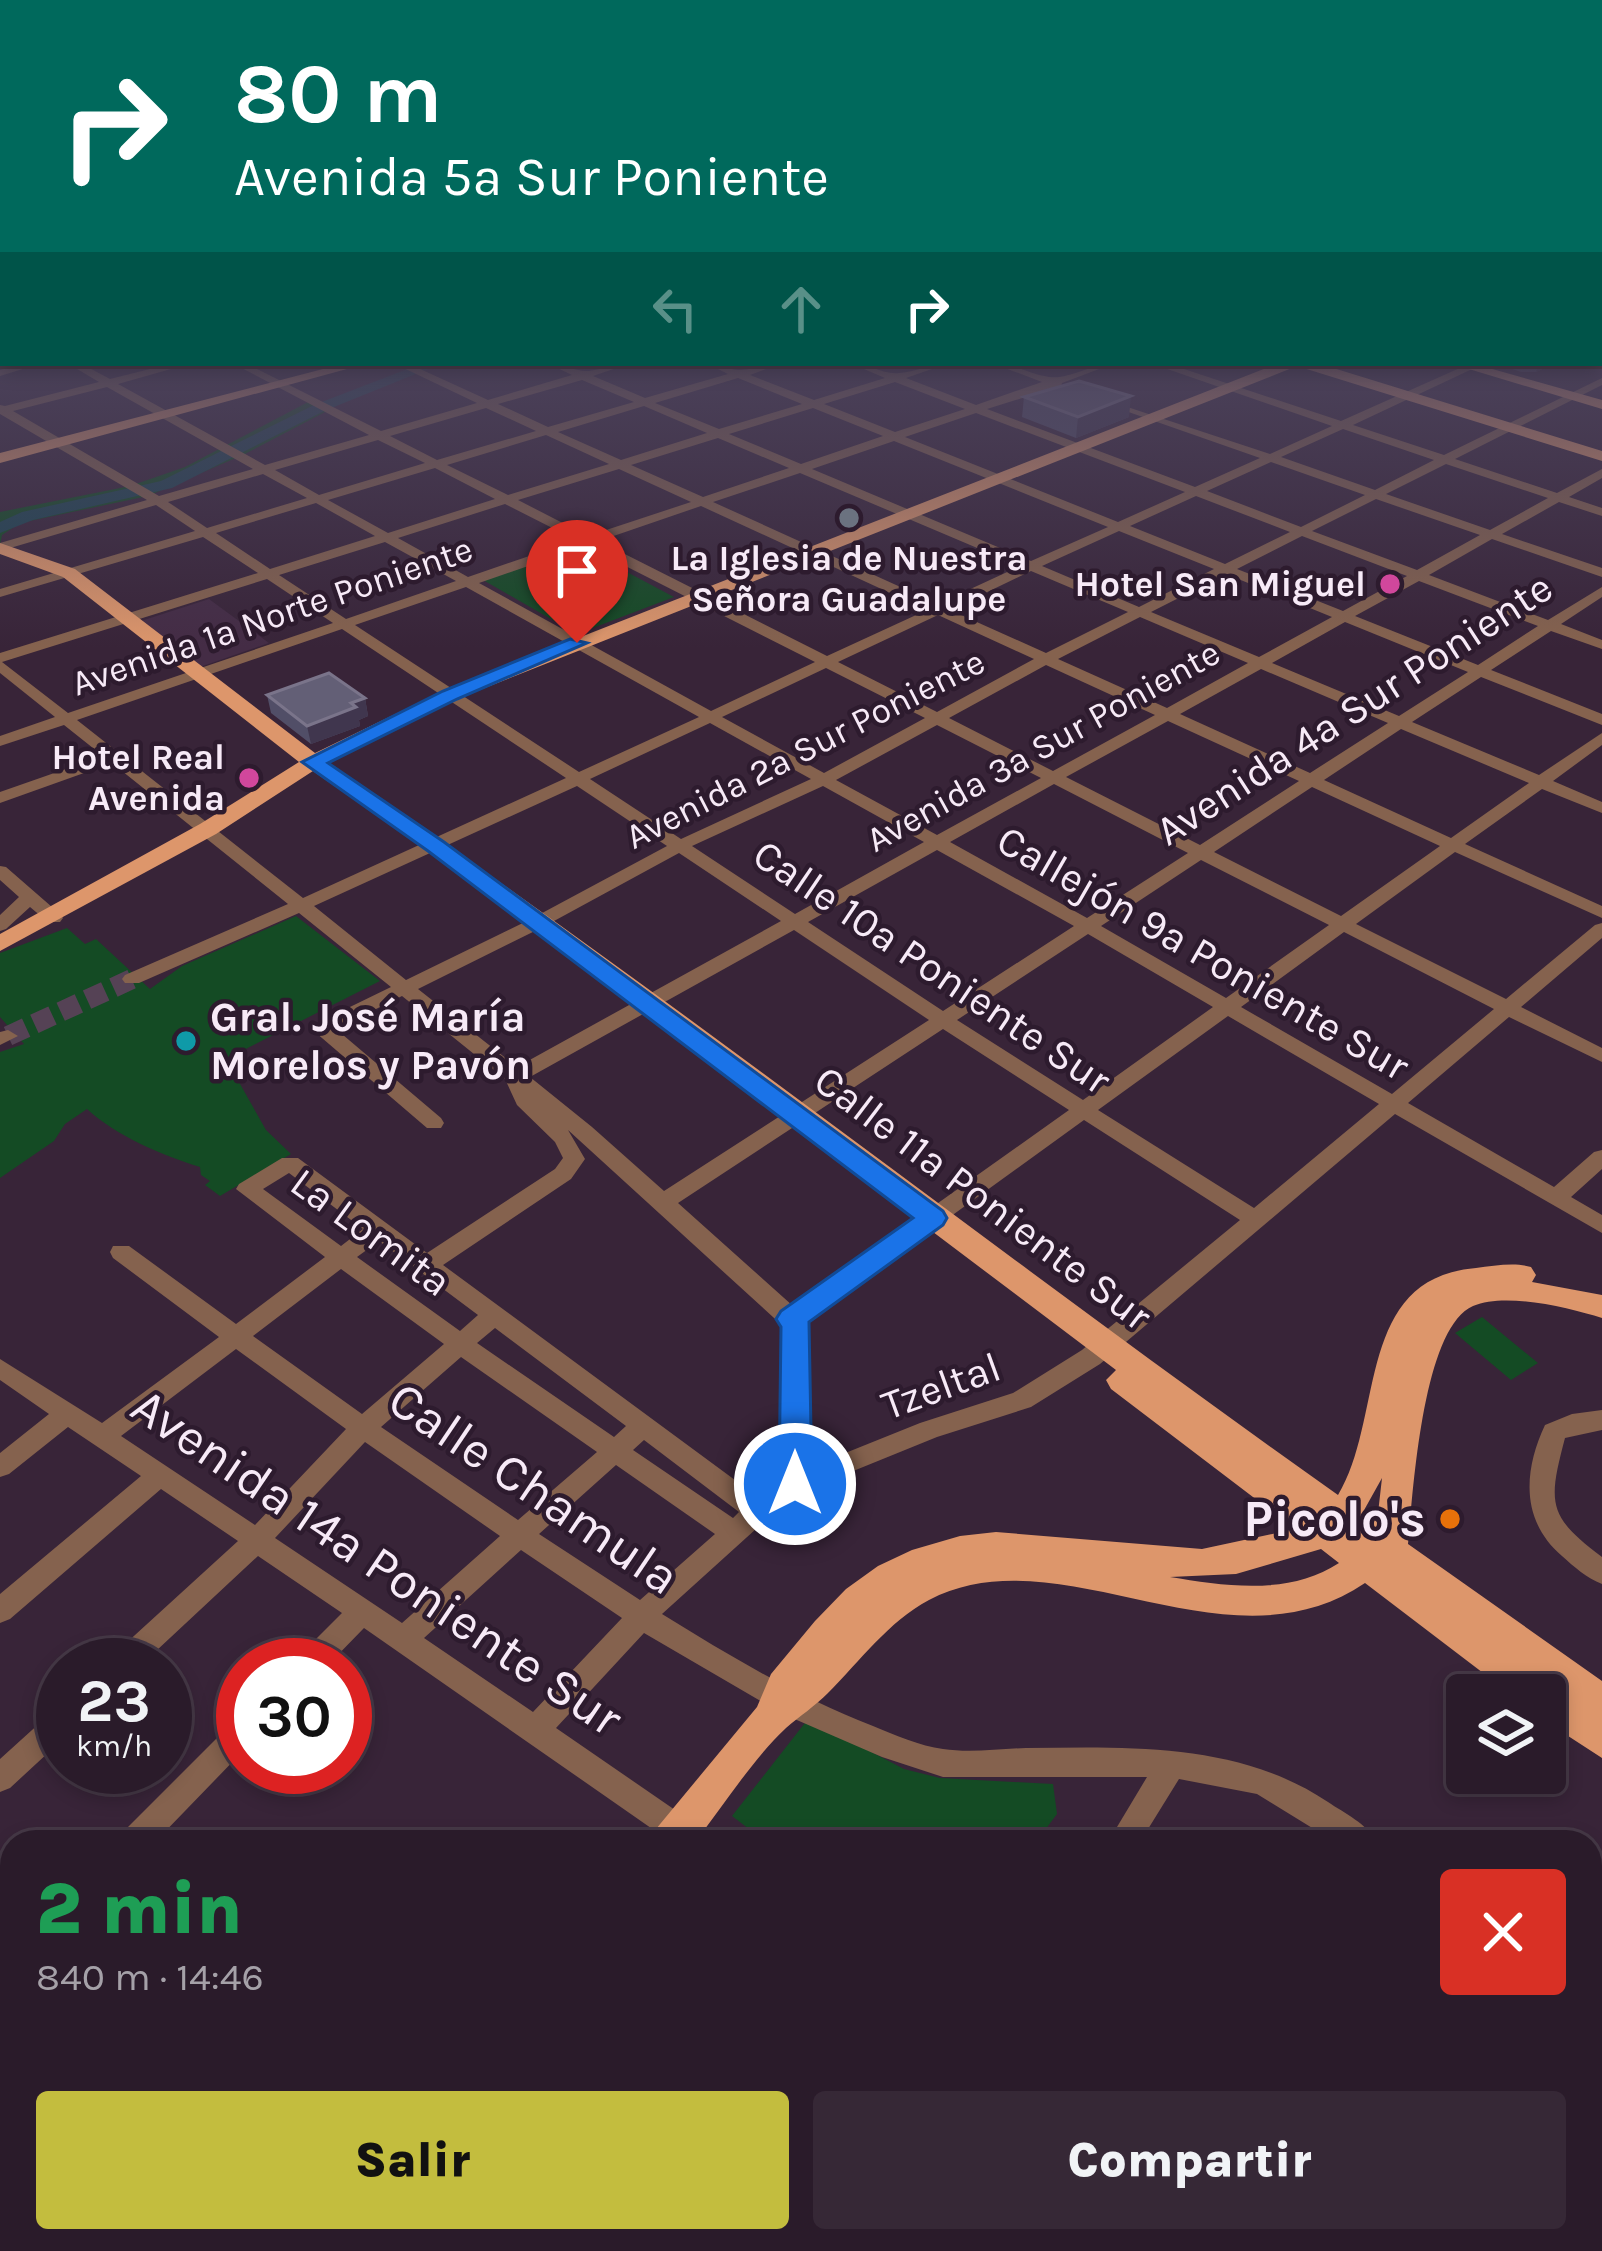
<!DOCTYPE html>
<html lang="es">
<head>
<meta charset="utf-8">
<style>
	body { margin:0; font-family:Karla,sans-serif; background:#362836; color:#f1f3f6; height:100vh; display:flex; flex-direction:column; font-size:45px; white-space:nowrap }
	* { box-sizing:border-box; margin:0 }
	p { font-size:39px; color:#a5a1a8 }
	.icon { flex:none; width:66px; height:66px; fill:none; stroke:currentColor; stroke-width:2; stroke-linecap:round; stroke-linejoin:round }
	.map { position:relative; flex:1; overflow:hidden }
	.details { position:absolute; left:0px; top:1830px; width:1602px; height:423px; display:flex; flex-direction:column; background:#2a1b2a; border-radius:36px 36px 0 0; box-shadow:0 6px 18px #0003,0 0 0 3px #463947 }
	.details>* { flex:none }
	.guide { position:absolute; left:0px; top:0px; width:1602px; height:366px; box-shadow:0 6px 18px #0003,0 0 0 3px #463947; background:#00695c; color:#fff; overflow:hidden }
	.buttons { position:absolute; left:1446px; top:1674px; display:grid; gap:24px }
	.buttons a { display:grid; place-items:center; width:120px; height:120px; border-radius:12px; background:#2a1b2a; box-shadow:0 6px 18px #0003,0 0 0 3px #463947; font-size:60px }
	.speed { position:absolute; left:36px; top:1638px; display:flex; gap:24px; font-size:60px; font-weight:700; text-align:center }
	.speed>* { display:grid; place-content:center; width:156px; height:156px; border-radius:50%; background:#2a1b2a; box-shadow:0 6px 18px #0003,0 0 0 3px #463947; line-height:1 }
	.speed small { font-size:30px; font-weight:400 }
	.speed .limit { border:18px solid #d22; background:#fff; color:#111 }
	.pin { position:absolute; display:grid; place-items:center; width:102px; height:102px; color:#fff; margin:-123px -51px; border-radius:50% 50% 50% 0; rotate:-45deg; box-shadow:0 0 12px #0007 }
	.pin .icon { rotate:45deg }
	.me { position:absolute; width:132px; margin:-66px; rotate:0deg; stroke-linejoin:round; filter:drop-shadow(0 0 9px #0008) }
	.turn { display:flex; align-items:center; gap:42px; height:252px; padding:0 36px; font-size:54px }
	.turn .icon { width:156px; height:156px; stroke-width:2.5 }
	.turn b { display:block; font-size:84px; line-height:102px }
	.lanes { display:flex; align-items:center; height:114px; padding:0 36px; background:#0003; justify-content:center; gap:60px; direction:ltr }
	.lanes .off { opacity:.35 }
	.round { display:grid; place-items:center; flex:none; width:126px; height:126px; border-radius:12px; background:#362836 }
	.headline { display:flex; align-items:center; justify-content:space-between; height:204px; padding:0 36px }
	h1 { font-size:72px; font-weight:800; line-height:90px; color:#1e9e55 }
	.cta { display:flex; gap:24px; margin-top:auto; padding:24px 36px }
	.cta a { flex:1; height:138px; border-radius:12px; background:#c3bd3e; color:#111; font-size:48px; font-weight:800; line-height:138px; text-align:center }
	.cta a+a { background:#362836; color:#f1f3f6 }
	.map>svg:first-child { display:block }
</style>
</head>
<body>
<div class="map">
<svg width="1602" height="2251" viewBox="0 0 1602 2251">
	<rect width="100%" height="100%" fill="#382438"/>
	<path fill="#442c45" d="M209,599l60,44 -69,24 -59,-46z"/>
	<path fill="#144b24" d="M310,401l19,9 -84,44 -97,42 -128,27 -18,12 -2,10v-33l130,-26 55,-19z
		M578,546l96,51 -97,37 -94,-54z
		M296,916l84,65 -154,78 40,71 25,24 -71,42 -15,-11 5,-4 -9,-6 -1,-8c-38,-12 -84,-31 -113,-58l-22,15 -11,17 -54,37v-126l24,-8 -24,-27v-64l67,-25 18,16 11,-5 54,50 32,-23z
		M1482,1317l56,46 -27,17 -56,-47z
		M808,1719l96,50 36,9 113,6 4,30 -21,28h-270l-34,-26z"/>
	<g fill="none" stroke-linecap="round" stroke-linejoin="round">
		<path fill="#1e4451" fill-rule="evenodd" d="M423,363h20l-119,48 -152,77 -139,32 -33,13v-11l22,-10 139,-31 153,-76z"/>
		<path stroke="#554255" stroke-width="20" stroke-dasharray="20 9" stroke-linecap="butt" d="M8,1036l124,-57"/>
		<path fill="#85624e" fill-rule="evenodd" d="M1599,359h3v7l-8,-3h5z
			M25,363h17l-42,13v-6z
			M67,363h13l30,16 64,-16h18l-74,21 147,81 104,-30 -137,-72h13l136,68 96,-28 -84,-40h14l81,37 84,-25 -25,-12c14,0 28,9 42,8 15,-2 27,-8 42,-8l-38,13 52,22 83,-24 -22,-11c12,0 21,6 32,7 14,1 30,-7 44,-7l-32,12 64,25 71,-22 -35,-15c17,0 34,12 49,10 18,-1 32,-10 50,-10l-43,15 70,27 66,-23 -50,-19c21,0 36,11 57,14 20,3 44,-14 66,-14l-53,20 -1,3 -74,23 208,78 65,-29 -160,-56v-4l170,56 62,-28 -182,-63h16l175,58 130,-58h14l-132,62 91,30 158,-77v7l-147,74 102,34 45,-24v9l-33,19 33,11v8l-43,-14 -57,32 100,34v9l-110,-38 -63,36 119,45 54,-33v10l-41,27 41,16v9l-51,-18 -60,39 111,44v11l-121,-48 -69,45 127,53 63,-42v12l-49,36 49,21v11l-60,-24 -77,55 137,62v12l-147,-66 -99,72 150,75 89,-74 7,-2v15l-81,69 81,41v14l-93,-45 -101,86 146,84 40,-35 8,-2v19l-31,28 31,18v18l-207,-119 -295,250 -69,43 -94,30 -133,54 -37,28 -105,95c68,42 136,83 211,112 22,9 47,20 70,23 26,4 56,0 83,-1 104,-1 212,-6 302,54 16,11 40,22 48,40h-41l-78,-48 -78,-15 -39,63h-32l39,-65h-204l-61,-20 -99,-43 -139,-81 -88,95 151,104 4,10h-40l-307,-214 -36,37h-33l4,-9 43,-43 -84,-57 -117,109h-33l4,-9 126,-115 -77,-52 -151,130 -10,4v-29l141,-118 -73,-49 -59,47 -9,3v-24l49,-39 -49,-34v-21l102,64 117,-86 -106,-79 -3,-6 3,-6h16l107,78 89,-67 -89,-68 3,-5 43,-26h16l129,95 128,-84 8,-11 -8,-16 -38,-37 -12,-26 -103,-83 -66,33 105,89 3,5 -3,5h-14l-112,-96 -3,-4 3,-4 76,-37 -92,-74 -160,70h-14l-3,-4 3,-4 163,-71 -176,-141 -112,40v-11l103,-36 -39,-31 -64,21v-10l55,-19 -55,-44v-20l258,-80 -55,-36 -203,60v-8l195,-58 -39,-26 -156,46v-8l147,-43 -147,-86v-9l5,1 94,-24zM738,378l64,26 -83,25 -64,-26zM582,380l52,22 -86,25 -50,-23zM895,382l70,27 -70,23 -71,-28zM107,387l146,82 -94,27 -146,-85zM644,406l63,27 -86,27 -63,-28zM486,408l50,23 -99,29 -47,-24zM813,408l70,28 -82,28 -72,-30zM976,413l209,79 -67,30 -213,-85zM1343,429l91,31 -59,30 -94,-33zM546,435l63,29 -101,31 -61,-30zM718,438l71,30 -86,29 -72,-32zM378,440l47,23 -106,32 -44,-25zM894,441l214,86 -77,34 -219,-92zM1271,462l94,33 -64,32 -94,-36zM1446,464l102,34 -58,32 -104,-36zM435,468l60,31 -107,34 -60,-33zM619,469l72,33 -103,34 -70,-36zM800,473l220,93 -82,38 -225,-102zM263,474l44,24 -100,30 -39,-26zM1196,496l94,36 -65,32 -95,-38zM1376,499l104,36 -63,35 -105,-39zM316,503l59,33 -105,33 -54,-36zM505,504l71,36 -108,37 -70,-39zM701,506l226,104 -100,46 -228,-115zM1119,531l95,38 -75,38 -97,-41zM1302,536l105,40 -64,35 -106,-42zM385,542l71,39 -110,38 -67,-44zM586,546l229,116 -104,49 -232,-128zM1031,571l97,41 -82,41 -96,-43zM1226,574l106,43 -73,40 -108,-45zM267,579l66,44 -265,90 -66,-51zM1419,581l119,45 -60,39 -123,-49zM466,587l233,130 -120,55 -224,-147zM938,615l96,44 -97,53 -99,-50zM1140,617l108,46 -81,45 -109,-49zM1345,622l123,50 -69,44 -127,-53zM342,629l224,149 -263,120 -226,-178zM1046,665l109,50 -102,56 -104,-53zM826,668l99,50 -101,55 -102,-56zM1261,669l127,54 -78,50 -130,-59zM1168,721l131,60 -99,64 -134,-68zM710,723l101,56 -130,60 -91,-60zM937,725l104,53 -104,57 -101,-55zM1401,729l128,54 -78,55 -127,-58zM1054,784l134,69 -101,65 -137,-76zM577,786l90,60 -136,73 -125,61 -92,-74zM823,786l101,56 -129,72 -103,-68zM1312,787l128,59 -99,70 -127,-64zM937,850l137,76 -131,85 -135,-89zM679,853l102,68 -264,146 -99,-78 125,-62zM1201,860l128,65 -103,73 -125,-72zM794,930l135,90 -265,171 -72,-64 -62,-50zM1344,932l150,77 -102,85 -151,-87zM1088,934l125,73 -130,93 -126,-80zM1228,1016l151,88 -125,104 -156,-98zM943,1029l126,81 -276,196 -115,-103zM1084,1120l156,100 -158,130 -69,43 -93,30 -112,45 1,-141 -3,-6zM568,1130l217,198 -3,151 -24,18 -315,-232 128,-86 14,-20zM289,1173l74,56 -22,17 -78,-57zM379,1241l99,74 -18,16 -103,-74zM341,1269l103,75 -82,70 -109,-78zM495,1328l131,98 -12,11 -137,-94zM236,1349l110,80 -91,96 -134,-89zM461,1357l136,95 -79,68 -137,-93zM644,1440l95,72 -6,6 -100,-68zM365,1442l135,94 -98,87 -127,-85zM616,1465l99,69 -75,66 -101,-66zM521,1550l101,68 -89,94 -109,-74z
			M0,866l6,1 54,47 3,4 -3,4h-12l-18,-15 -24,22 -6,2v-16l19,-18 -19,-17z
			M8,1030l10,6 -18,9v-13z
			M1602,1410v20l-37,8c-17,65 -18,78 37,119v27c-15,-6 -28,-17 -40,-28 -41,-35 -39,-84 -17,-131l27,-11z
			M63,1707v32l-53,49 -10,4v-33l53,-48z
			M243,1718v33l-88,91h-36l4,-10 110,-110z
			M12,1947v39l-12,5v-39z
			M1602,1960v37l-12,5v-37z
			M197,2241h39l-4,10h-39z
			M844,2241h39l-4,10h-39z
			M1219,2241h45l4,10h-45z
			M1403,2241h38l-4,10h-38z"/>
		<path fill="#dd966b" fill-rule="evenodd" d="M346,363h23l-369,100v-10z
			M1279,363h38l285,88v10l-305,-95 -840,333 -129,64c344,233 671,492 1010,732 47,-77 16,-217 138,-227 18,-2 38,-6 55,-1l5,8 -4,7 70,13v23c-33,-10 -96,-26 -129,-12 -51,22 -60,188 -65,238l194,137v77l-57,-37v-26h-33l-147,-112c-139,94 -304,-52 -436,17 -41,22 -69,61 -101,93 -13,13 -28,23 -42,35 -34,32 -62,77 -91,114h-45l6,-13 101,-122 14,-33 44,-53 31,-32 32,-23 34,-16 48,-14 36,-4 206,17 93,-20 -184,-140 -5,-9 10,-10 -688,-519 -115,-80 -97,63 -216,117v-17l200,-110 99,-62 -236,-185 -63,-23v-11l75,26 240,184 128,-62zM1382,1478l-5,44 -14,-10zM1321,1549l18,14c-50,33 -114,23 -169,14l66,-3z
			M1449,363h22l131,37v9z
			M345,2241h49l-4,10h-49z"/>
	</g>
	<path fill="#514e67" d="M1495,363h60l-19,9h-15z
		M1024,397l105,20 -53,21 -54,-21z
		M267,695l98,3 3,18 -9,4 1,6 -49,18 -40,-31z"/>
	<path fill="#40364e" d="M1539,363h16l-19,9z
		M1131,396l-2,21 -53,21 2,-21z
		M365,698l3,18 -9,4 1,6 -49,18 -4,-18z"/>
	<path fill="#635f76" stroke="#7a748a" stroke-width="3" d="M1079,381l52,15 -53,21 -54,-20z
		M329,673l36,25 -14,5 5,4 -49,19 -40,-31z"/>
	<linearGradient id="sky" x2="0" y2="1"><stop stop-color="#1f141f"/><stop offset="0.51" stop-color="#4d455e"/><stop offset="1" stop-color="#4d455e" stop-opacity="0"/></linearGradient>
	<rect width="1602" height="648" fill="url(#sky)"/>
	<path fill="#1a73e8" stroke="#114b97" stroke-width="3" d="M570,639l17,4 -130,56 -129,64 116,79 499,369 4,7 -4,7 -134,97 3,162 -5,9 -12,5 -12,-5 -4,-9 2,-157 -5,-8 5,-8 132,-93 -485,-367 -126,-89 141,-71z"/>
	<circle fill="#6b7280" stroke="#2d1b2e" stroke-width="4.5" cx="849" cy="518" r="12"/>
	<g fill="#d1479c" stroke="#2d1b2e" stroke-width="4.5">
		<circle cx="1390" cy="584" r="12"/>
		<circle cx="249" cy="778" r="12"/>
	</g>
	<circle fill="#0f9aa8" stroke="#2d1b2e" stroke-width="4.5" cx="186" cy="1041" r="12"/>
	<circle fill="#e8710a" stroke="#2d1b2e" stroke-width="4.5" cx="1450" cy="1519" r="12"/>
	<g text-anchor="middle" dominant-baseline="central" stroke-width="9" stroke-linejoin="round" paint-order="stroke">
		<g font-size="36" font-weight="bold" fill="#f7eaf7" stroke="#2d1b2e" text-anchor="end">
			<text x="849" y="558" text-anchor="middle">La Iglesia de Nuestra<tspan x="849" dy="41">Señora Guadalupe</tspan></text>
			<text x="1366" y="584">Hotel San Miguel</text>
			<text x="225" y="757">Hotel Real<tspan x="225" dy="41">Avenida</tspan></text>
		</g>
		<g font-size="36" fill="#f7eaf7" stroke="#2d1b2e">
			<text transform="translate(272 616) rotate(-19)">Avenida 1a Norte Poniente</text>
			<text transform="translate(1043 746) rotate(-29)">Avenida 3a Sur Poniente</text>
			<text transform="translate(805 749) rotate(-27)">Avenida 2a Sur Poniente</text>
		</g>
		<g font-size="42" fill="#f7eaf7" stroke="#2d1b2e">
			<text transform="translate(1354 709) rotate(-33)">Avenida 4a Sur Poniente</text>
			<text transform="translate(1203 953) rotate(30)">Callejón 9a Poniente Sur</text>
			<text transform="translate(932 967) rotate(34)">Calle 10a Poniente Sur</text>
			<text transform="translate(983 1198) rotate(37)">Calle 11a Poniente Sur</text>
			<text transform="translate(371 1232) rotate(36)">La Lomita</text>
			<text transform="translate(941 1386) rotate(-20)">Tzeltal</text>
		</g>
		<g font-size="42" font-weight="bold" fill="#f7eaf7" stroke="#2d1b2e" text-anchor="start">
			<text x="210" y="1017">Gral. José María<tspan x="210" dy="48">Morelos y Pavón</tspan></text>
		</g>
		<g font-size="51" fill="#f7eaf7" stroke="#2d1b2e">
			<text transform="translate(534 1488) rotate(34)">Calle Chamula</text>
			<text transform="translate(377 1562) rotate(34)">Avenida 14a Poniente Sur</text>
		</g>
		<g font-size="51" font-weight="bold" fill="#f7eaf7" stroke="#2d1b2e" text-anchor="end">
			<text x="1426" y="1519">Picolo's</text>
		</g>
	</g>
</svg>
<div class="buttons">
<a><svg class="icon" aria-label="layers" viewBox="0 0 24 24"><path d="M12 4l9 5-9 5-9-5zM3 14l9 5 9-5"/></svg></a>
</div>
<div class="speed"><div>23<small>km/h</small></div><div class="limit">30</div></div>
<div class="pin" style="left:577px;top:643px;background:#d93025"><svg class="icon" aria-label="arrive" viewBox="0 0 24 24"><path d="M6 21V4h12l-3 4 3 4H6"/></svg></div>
<svg class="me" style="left:795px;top:1484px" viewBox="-20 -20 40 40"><circle r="17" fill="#1a73e8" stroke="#fff" stroke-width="3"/><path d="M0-11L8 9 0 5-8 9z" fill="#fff"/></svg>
<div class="guide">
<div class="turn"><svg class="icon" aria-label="right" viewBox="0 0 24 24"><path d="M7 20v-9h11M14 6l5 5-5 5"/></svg><div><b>80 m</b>Avenida 5a Sur Poniente</div></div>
<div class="lanes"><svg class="icon off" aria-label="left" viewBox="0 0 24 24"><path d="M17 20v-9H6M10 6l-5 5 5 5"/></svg><svg class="icon off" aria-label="ahead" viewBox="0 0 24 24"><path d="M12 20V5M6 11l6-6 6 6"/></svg><svg class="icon" aria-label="right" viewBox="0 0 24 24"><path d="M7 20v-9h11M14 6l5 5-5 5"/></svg></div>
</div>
<section class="details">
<div class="headline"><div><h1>2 min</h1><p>840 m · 14:46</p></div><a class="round" style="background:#d93025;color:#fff"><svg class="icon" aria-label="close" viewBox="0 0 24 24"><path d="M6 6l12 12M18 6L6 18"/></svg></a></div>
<div class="cta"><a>Salir</a><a>Compartir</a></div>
</section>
</div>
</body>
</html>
